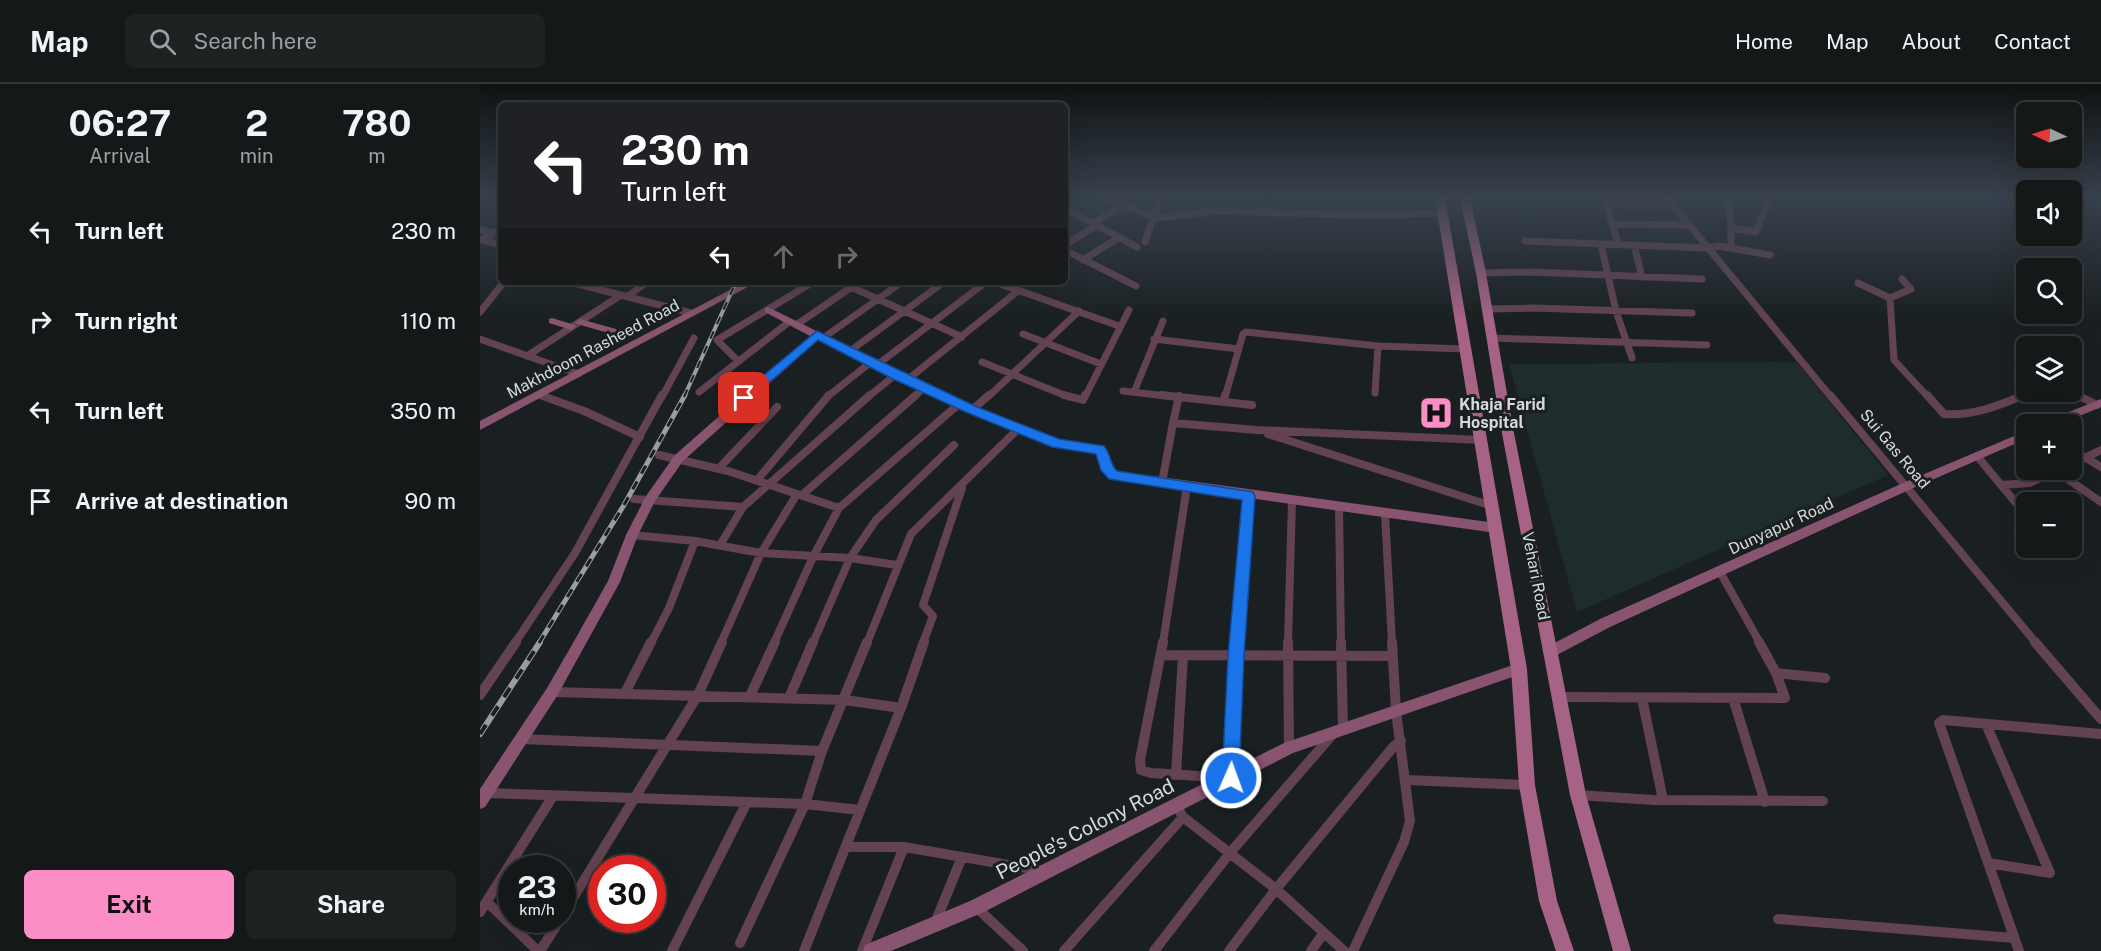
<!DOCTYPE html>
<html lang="en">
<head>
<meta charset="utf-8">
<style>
	body { margin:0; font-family:"Public Sans",sans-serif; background:#1d2122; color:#f1f3f6; height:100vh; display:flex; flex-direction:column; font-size:22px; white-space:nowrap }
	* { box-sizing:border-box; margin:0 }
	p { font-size:20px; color:#9da0a2 }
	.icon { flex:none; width:33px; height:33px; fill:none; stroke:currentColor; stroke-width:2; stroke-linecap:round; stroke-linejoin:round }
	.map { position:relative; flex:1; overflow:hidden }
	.drawer { display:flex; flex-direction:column; background:#141819; width:480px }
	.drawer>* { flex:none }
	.guide { position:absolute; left:18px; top:18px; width:570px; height:183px; border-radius:9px; box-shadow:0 6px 24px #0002,0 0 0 2px #333738; background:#202124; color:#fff; overflow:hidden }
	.needle { width:39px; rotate:274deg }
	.fabs { position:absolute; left:1536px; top:18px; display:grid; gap:12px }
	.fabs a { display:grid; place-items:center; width:66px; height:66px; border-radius:9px; background:#141819; box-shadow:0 6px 24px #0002,0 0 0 2px #333738; font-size:30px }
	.speed { position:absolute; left:18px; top:771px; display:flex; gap:12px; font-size:30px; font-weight:700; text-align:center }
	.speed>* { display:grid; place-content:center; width:78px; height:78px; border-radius:50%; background:#141819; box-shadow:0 6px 24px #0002,0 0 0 2px #333738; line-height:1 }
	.speed small { font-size:15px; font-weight:400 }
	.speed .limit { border:9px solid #d22; background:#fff; color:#111 }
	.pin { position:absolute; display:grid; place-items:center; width:51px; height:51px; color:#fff; margin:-26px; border-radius:12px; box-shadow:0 3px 9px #0006 }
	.me { position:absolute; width:66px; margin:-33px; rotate:2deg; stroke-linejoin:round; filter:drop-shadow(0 0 4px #0008) }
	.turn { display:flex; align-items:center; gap:21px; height:126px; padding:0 24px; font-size:27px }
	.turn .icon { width:78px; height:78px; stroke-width:2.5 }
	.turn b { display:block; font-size:42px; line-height:51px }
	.lanes { display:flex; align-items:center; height:57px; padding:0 24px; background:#0003; justify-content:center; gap:30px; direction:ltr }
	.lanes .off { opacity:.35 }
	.eta { display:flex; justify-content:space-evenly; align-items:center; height:102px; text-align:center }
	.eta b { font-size:36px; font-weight:700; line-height:42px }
	.cta { display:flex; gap:12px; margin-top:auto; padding:12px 24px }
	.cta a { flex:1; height:69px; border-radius:9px; background:#fb8fc5; color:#111; font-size:24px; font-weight:700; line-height:69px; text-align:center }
	.cta a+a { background:#1d2122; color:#f1f3f6 }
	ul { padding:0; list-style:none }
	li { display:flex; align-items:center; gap:18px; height:90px; padding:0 24px }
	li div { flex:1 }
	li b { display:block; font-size:22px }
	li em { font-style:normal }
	header { display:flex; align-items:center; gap:36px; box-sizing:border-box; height:84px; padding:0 30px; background:#141819; border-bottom:2px solid #333738 }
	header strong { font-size:28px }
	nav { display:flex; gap:33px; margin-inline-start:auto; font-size:21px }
	.search { width:420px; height:54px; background:#1d2122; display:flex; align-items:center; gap:15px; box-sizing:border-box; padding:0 21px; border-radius:9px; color:#9da0a2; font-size:22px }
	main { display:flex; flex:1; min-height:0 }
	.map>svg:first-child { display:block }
</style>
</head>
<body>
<header>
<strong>Map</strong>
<div class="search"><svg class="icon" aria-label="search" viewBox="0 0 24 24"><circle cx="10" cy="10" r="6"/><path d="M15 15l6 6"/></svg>Search here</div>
<nav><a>Home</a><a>Map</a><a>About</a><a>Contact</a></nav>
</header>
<main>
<section class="drawer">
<div class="eta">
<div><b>06:27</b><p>Arrival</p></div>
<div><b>2</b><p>min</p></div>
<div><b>780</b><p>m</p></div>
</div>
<ul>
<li><svg class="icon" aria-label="left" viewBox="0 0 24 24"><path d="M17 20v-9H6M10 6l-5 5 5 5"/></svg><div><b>Turn left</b></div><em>230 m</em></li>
<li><svg class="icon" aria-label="right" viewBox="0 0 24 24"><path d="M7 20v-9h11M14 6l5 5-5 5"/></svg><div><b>Turn right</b></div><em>110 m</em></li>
<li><svg class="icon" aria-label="left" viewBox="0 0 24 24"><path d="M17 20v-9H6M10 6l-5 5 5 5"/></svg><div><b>Turn left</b></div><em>350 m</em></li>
<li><svg class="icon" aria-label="arrive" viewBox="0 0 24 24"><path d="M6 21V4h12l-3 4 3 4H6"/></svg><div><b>Arrive at destination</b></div><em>90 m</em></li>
</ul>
<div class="cta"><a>Exit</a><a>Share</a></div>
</section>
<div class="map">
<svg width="1621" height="867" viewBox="0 0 1621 867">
	<rect width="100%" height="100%" fill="#1a2021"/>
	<path fill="#1f2c2e" d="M1317,278l91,113 -311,137 -68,-248z"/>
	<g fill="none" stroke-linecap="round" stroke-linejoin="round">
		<path stroke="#634252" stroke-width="7" d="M628,114l47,20 62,-7 153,4 73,-2
			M1125,114l13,46
			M1187,114l164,199
			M1247,114l4,25v25
			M1127,120l66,2
			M585,124l72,39
			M613,139l30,-18
			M1132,140l78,1
			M1251,144l25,4 13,-34
			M0,146l10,2 -8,8 19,5
			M7,154l14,-10
			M1045,157l183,7 11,-2 51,9
			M665,158l15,-44
			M1121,160l15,67 16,47
			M585,161l32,-20
			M1154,161l8,32
			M585,166l71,36
			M603,176l35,-22
			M1001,189l51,-1 170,7
			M90,198l121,31
			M360,198l122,55
			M515,198l124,44
			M1378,199l32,15
			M148,212l19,-14
			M1410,214l4,62 34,37
			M1410,214l21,-9 -9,-10
			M1007,225l47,-1 158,5
			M0,228l24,-30
			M316,241l63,-43
			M543,250l78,30
			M343,254l79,-56
			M1011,254l216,7
			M0,255l98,35
			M674,255l85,10
			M370,267l94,-69
			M47,272l94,-61
			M258,277l-21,-21 96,-58
			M502,278l87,35
			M397,281l109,-83
			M427,296l111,-89
			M643,307l52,6
			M219,308l90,-70
			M654,308l29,-71
			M1591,308l9,5
			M895,309l3,-47
			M60,311l5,2
			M182,313l32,-59
			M347,313l44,-35
			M388,313l27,-22
			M434,313l10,-9
			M508,313l91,-86
			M605,313l44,-87
			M745,313l18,-63 3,-2 132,14 87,3
			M1541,313l11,-5"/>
		<path stroke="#634252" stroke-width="8" d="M60,311l44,16 56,26
			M584,311l19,5 2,-5
			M681,311l91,10
			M1350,311l206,248
			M1447,311l17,19c29,2 54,-8 80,-19
			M1597,311l20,10
			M744,316l1,-5
			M492,326l17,-15
			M693,339l6,-27
			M788,350l224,72
			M179,371l69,16 111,37
			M1497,372l49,59
			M1605,373l16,10
			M1592,380l29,-14
			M240,383l57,-60
			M1576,387l45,31
			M278,395l71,-84
			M682,399l11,-60 84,7 224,10
			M1521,401l28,-2 30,-13
			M322,411l114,-100
			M154,415l109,8
			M859,422l2,137
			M905,430l7,129
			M152,451l63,6 66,12 89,5 47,7
			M240,461l23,-38 127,-112
			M1240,488l40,71
			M35,559l60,-90 87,-158
			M171,559l18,-35 26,-67
			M241,559l40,-90 36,-59
			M294,559l39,-86 26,-49 121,-105
			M333,559l37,-85 26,-38 78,-75
			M387,559l44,-109 108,-106
			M443,559l10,-27 -10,-11 39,-117
			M683,559l24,-157
			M757,559l12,-147
			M808,559l4,-142"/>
		<path stroke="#634252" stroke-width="10" d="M683,558l-23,118 1,10 10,3 80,5 6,-136
			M808,558l1,106
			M861,558l2,86
			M1555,558l66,77
			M681,571l231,1
			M1296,589l49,5
			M72,608l293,8 56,8
			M145,609l26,-51
			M0,611l36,-53
			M270,612l25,-54
			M1079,613l226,1 -9,-25 -17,-31
			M309,614l24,-56
			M1162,614l21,102
			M1253,614l32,104
			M1506,640l64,149 -62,-10
			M41,655l301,12
			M696,691l7,-120
			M927,696l120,5
			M6,709l319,11 55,6
			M1098,711l76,5 169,1
			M703,733l93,72 68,62
			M366,763h58l140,24
			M7,818l51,49
			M496,823l47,44
			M0,828l73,-116
			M82,832l136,-221 24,-53
			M1298,835l236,19
			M455,839l27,-66
			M260,859l65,-139 17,-53 45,-109
			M60,867l20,-31
			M192,867l74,-147
			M324,867l97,-243 23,-66
			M382,867l42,-104
			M584,867l119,-134 -6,-10
			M674,867l75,-97 104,-120
			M749,867l47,-62 118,-143 7,-5
			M831,867l12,-17
			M873,867l51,-109 6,-21 -14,-110 -4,-69
			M1539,867l-80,-228 4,-3 158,14"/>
		<path fill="#89546f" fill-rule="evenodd" d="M265,198h12l-277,148v-9z
			M288,223l131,65 77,35 82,33 46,7c7,7 6,18 13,24l379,52 4,2 2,3 -2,3 -4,2 -382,-54 -10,-6 -7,-19 -44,-7 -85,-34 -77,-35 -73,-38 -135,121 -28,40 -17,34 -18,47 -63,114 -72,111 -5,2v-20l67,-101 26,-45 35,-62 18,-46 20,-39 29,-41 135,-119 -45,-24v-4z
			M72,234l23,7 1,2 -5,3 -22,-7v-4z
			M100,235l36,10 1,2 -5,3 -35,-10 -2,-2z
			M1621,315v8l-41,17h-14l1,-3z
			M1546,347v8l-115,50 -301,138 -55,29 -5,2 -5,-2 -2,-4 2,-4 55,-29 303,-136z
			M1039,579l5,2 2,4 -2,4 -231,80 -311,160 -91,38h-28l2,-6 105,-44 314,-158z"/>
		<path fill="#a76385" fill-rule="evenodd" d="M955,114h10l82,471 8,116 22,116 17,50h-18l-17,-50 -20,-116 -8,-116z
			M980,114h10l16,75 27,155 73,367 45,156h-18l-43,-156 -69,-367 -25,-155z"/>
		<g stroke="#999e9f" stroke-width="4">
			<path id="rail-far2" d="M204,313l52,-115"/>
		</g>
		<g stroke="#999e9f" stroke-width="5">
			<path id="rail-far1" d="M59,559l85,-138 61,-110"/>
		</g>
		<g stroke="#999e9f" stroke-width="6">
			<path id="rail" d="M0,650l60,-92"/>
		</g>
		<use href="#rail-far2" stroke="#1a2021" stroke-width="2" stroke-dasharray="8" stroke-linecap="butt"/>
		<use href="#rail-far1" stroke="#1a2021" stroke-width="3" stroke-dasharray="9" stroke-linecap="butt"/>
		<use href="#rail" stroke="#1a2021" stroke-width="4" stroke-dasharray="11" stroke-linecap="butt"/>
	</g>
	<linearGradient id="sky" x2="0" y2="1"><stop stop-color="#0e1212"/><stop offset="0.48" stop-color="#38424e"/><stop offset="1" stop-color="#38424e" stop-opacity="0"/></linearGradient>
	<rect width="1621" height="236" fill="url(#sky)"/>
	<path fill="#1a73e8" stroke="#114b97" stroke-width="1.5" d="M337,247l160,76 82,32 45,7c7,8 6,19 13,25l136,21 2,4 -11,160 -5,122 -2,6 -6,2 -6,-2 -3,-6 6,-122 14,-156 -133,-21 -8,-9 -5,-16 -44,-7 -84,-34 -77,-35 -73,-38 -70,61h-8v-6z"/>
	<defs>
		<g id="hospital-square" transform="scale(1.725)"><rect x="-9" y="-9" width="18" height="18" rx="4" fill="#fb8fc5" stroke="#1a2021"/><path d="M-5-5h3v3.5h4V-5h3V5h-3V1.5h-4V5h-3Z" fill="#111"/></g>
	</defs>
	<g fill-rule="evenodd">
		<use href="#hospital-square" x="956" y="329"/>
	</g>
	<g text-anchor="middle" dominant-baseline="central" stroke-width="6" stroke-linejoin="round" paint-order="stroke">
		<g font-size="16" fill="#d6dadb" stroke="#1a2021">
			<text transform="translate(113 265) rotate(-28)">Makhdoom Rasheed Road</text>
			<text transform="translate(1415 365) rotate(50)">Sui Gas Road</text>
			<text transform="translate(1301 442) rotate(-25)">Dunyapur Road</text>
			<text transform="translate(1056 492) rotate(79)">Vehari Road</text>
		</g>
		<g font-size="16" font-weight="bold" fill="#d6dadb" stroke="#1a2021" text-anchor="start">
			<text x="979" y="320">Khaja Farid<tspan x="979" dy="18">Hospital</tspan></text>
		</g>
		<g font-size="20" fill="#d6dadb" stroke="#1a2021">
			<text transform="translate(605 745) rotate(-27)">People's Colony Road</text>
		</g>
	</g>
</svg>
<div class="fabs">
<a><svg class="needle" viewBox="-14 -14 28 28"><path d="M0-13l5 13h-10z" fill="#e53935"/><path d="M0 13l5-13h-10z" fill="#9da0a2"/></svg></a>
<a><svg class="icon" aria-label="sound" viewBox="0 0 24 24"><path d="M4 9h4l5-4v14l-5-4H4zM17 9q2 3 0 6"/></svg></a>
<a><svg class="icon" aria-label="search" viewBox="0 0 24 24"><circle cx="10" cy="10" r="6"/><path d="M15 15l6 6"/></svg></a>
<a><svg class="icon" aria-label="layers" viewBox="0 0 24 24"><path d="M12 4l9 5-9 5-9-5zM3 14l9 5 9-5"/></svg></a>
<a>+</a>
<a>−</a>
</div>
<div class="speed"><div>23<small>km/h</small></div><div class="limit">30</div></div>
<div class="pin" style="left:264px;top:314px;background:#d93025"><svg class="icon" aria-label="arrive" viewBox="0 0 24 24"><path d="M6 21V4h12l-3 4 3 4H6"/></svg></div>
<svg class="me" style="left:751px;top:694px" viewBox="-20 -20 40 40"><circle r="17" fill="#1a73e8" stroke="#fff" stroke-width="3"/><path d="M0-11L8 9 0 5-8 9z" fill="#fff"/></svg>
<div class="guide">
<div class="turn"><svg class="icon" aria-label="left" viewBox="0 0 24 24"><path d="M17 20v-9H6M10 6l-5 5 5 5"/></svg><div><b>230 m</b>Turn left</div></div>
<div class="lanes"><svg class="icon" aria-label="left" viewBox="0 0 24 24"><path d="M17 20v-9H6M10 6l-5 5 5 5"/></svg><svg class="icon off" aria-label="ahead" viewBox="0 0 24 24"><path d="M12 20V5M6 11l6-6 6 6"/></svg><svg class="icon off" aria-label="right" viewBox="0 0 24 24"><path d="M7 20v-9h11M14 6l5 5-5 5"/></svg></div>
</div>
</div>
</main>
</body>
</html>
